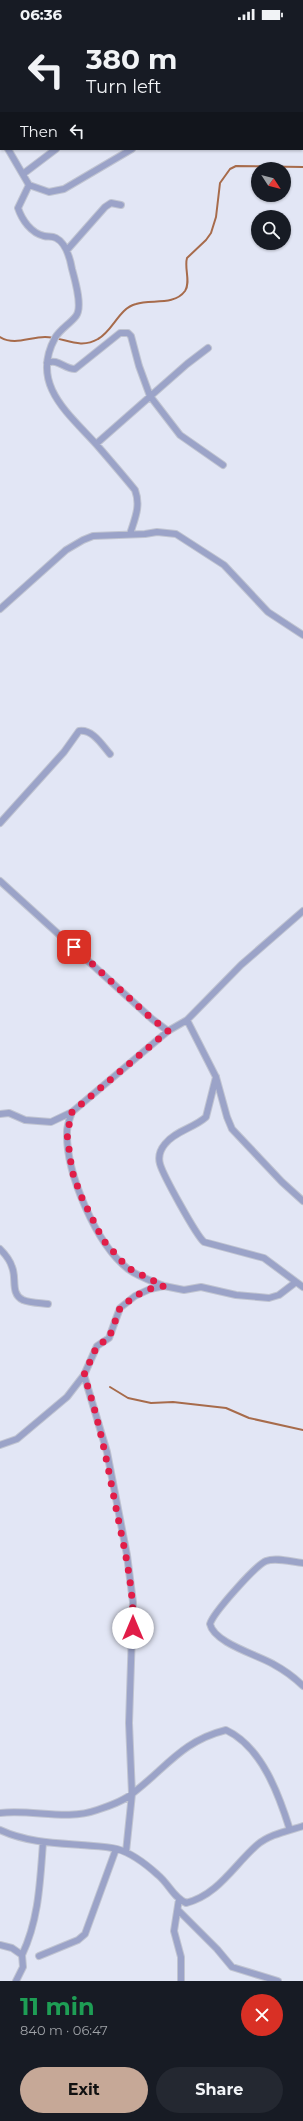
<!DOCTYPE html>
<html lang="en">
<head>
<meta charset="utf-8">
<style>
	body { margin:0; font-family:Montserrat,sans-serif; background:#242831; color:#f1f3f6; height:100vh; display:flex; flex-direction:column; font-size:15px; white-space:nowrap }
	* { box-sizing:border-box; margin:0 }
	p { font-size:13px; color:#9ea1a6 }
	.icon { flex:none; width:22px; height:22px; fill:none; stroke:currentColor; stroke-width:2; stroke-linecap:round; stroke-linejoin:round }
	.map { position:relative; height:1953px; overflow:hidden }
	.details { display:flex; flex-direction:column; background:#171b24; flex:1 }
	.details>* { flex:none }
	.guide { position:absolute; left:0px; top:0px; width:303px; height:122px; box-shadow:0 1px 3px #0004; background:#171b24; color:#f1f3f6; overflow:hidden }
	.needle { width:26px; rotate:126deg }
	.buttons { position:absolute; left:251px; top:134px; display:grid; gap:8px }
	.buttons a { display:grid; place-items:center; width:40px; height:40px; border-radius:50%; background:#171b24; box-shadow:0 1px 3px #0004; font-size:20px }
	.pin { position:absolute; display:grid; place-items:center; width:34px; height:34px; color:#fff; margin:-17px; border-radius:8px; box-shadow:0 2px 6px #0006 }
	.me { position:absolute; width:44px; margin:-22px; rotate:0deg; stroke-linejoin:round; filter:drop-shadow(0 0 3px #0008) }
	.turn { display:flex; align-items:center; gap:14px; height:84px; padding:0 20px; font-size:18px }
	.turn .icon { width:52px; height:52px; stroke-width:2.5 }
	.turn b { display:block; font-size:28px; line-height:34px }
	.then { display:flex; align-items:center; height:38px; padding:0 20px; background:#0003; gap:8px; font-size:15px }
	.round { display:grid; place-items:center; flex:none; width:42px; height:42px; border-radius:21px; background:#242831 }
	.summary { display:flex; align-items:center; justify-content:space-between; height:68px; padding:0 20px }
	h1 { font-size:24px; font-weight:700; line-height:30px; color:#1e9e55 }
	.button { display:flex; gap:8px; margin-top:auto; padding:8px 20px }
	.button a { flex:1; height:46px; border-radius:24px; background:#c6a897; color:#111; font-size:16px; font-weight:700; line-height:46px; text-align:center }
	.button a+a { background:#242831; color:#f1f3f6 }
	.status { display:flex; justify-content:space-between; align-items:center; height:28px; padding:0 20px; background:#171b24; direction:ltr }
	.status svg { height:11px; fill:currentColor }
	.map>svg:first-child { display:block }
</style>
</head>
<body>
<div class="status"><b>06:36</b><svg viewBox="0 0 49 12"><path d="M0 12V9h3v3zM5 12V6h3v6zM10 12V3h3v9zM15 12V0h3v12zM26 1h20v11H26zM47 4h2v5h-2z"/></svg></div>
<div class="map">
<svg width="303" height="1953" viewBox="0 0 303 1953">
	<rect width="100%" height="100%" fill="#e2e6f5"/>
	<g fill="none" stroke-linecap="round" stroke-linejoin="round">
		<path stroke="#a76b4b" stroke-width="2" d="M0,309c15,9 29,0 45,0 19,0 34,13 53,2 15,-8 21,-31 38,-35 15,-5 38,2 49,-13 6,-9 -1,-23 2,-33l19,-18 5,-7 5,-16 4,-34 10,-14 6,-3 67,1
			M110,1359l18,11 23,5 22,-1 53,6 23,10 54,12"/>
		<g stroke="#c0c4d1" stroke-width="8">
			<path id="street" d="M222,0l1,1
				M302,65h1
				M0,71l1,-1
				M0,109l1,2
				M8,121l21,36 -11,23c4,12 13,25 26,28 4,1 8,0 12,2 10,5 14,20 16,31 3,11 11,38 4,47 -6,8 -16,13 -21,22 -25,46 13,75 41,106 13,15 26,30 39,46 6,16 0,28 -5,44
				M23,146l33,-25
				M29,157l20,7 15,-3 68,-40
				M67,222l38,-43 6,-4 10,2
				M47,335c11,-5 17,6 28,6l45,-36h8l3,3 8,30 11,30 30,39 43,30
				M96,416l91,-80 21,-16
				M0,581l66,-59 17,-10 10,-4 52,-2 12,-2 19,2 48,31 44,47 35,23
				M0,795l64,-71 15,-21c14,-2 23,14 31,23
				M0,853l152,138 16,12
				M187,992l29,57 11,40 5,12 50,53 21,19
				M216,1049l-10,40c-12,11 -31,14 -41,27 -5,6 -7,13 -5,20 3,11 36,71 44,78l60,16 39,29
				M72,1084c-2,6 -5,13 -5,20 -1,41 29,112 61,137 11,8 24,12 36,17
				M0,1086l9,-1 16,7 26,2 21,-10 96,-81 19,-11 54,-55 62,-54
				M0,1221c5,5 10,11 12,18 5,11 -2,27 11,33 7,3 18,3 25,4
				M84,1347l23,77 20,103 6,47 -4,121 3,71 -6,58
				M0,1417l17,-6 50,-42 17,-22 13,-29 12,-8 11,-30 15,-12 15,-7 14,-3 20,4 17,-3 35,8 33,3 10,-3 17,-13
				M303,1535c-11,-1 -27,-6 -37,-2 -10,4 -53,52 -56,63 4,19 48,31 63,40 11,6 21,13 30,22
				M0,1785c32,-4 67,8 97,-3 12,-4 27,-9 36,-17 34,-26 49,-52 93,-63 36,17 53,65 64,100
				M0,1802c26,12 53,13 81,15 11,1 25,1 36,4 15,4 30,16 41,26 11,9 15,22 28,28 32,-8 48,-38 71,-58 13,-11 31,-14 46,-19
				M179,1871l-5,32 7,26v24
				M178,1882l39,39 15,18 46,14
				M0,1917l12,3 10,7 1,12 -7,14
				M22,1927c17,-36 18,-73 21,-112
				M39,1928l39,-16 7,-6 31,-85"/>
		</g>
		<use href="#street" stroke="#9ba3c8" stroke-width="6"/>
	</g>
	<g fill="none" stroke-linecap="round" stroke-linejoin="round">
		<path stroke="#e11d48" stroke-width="7" stroke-dasharray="0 12.6" d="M74,919l78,72 16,12 -96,81 -5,22 5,37 9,25 22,44 25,28 36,18 -14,3 -15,7 -15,12 -11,30 -12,8 -13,29c15,44 23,87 32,133 8,40 18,79 17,120"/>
	</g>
</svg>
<div class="buttons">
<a><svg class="needle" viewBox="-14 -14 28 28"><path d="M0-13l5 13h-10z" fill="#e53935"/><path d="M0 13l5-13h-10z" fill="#9ea1a6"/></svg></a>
<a><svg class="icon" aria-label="search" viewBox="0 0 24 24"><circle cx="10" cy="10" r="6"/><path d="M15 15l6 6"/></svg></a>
</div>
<div class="pin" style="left:74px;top:919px;background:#d93025"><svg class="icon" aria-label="arrive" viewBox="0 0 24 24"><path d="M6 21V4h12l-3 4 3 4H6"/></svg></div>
<svg class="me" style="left:133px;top:1600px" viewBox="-20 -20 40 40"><circle r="19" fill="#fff"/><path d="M0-13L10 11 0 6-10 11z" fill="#e11d48"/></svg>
<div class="guide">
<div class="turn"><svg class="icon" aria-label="left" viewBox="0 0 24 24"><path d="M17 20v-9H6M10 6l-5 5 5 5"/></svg><div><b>380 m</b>Turn left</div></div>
<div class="then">Then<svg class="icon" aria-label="left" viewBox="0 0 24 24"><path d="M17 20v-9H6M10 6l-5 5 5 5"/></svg></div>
</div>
</div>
<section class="details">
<div class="summary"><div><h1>11 min</h1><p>840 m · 06:47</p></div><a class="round" style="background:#d93025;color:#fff"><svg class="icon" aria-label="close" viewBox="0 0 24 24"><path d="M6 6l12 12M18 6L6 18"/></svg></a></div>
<div class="button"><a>Exit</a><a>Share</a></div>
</section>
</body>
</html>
